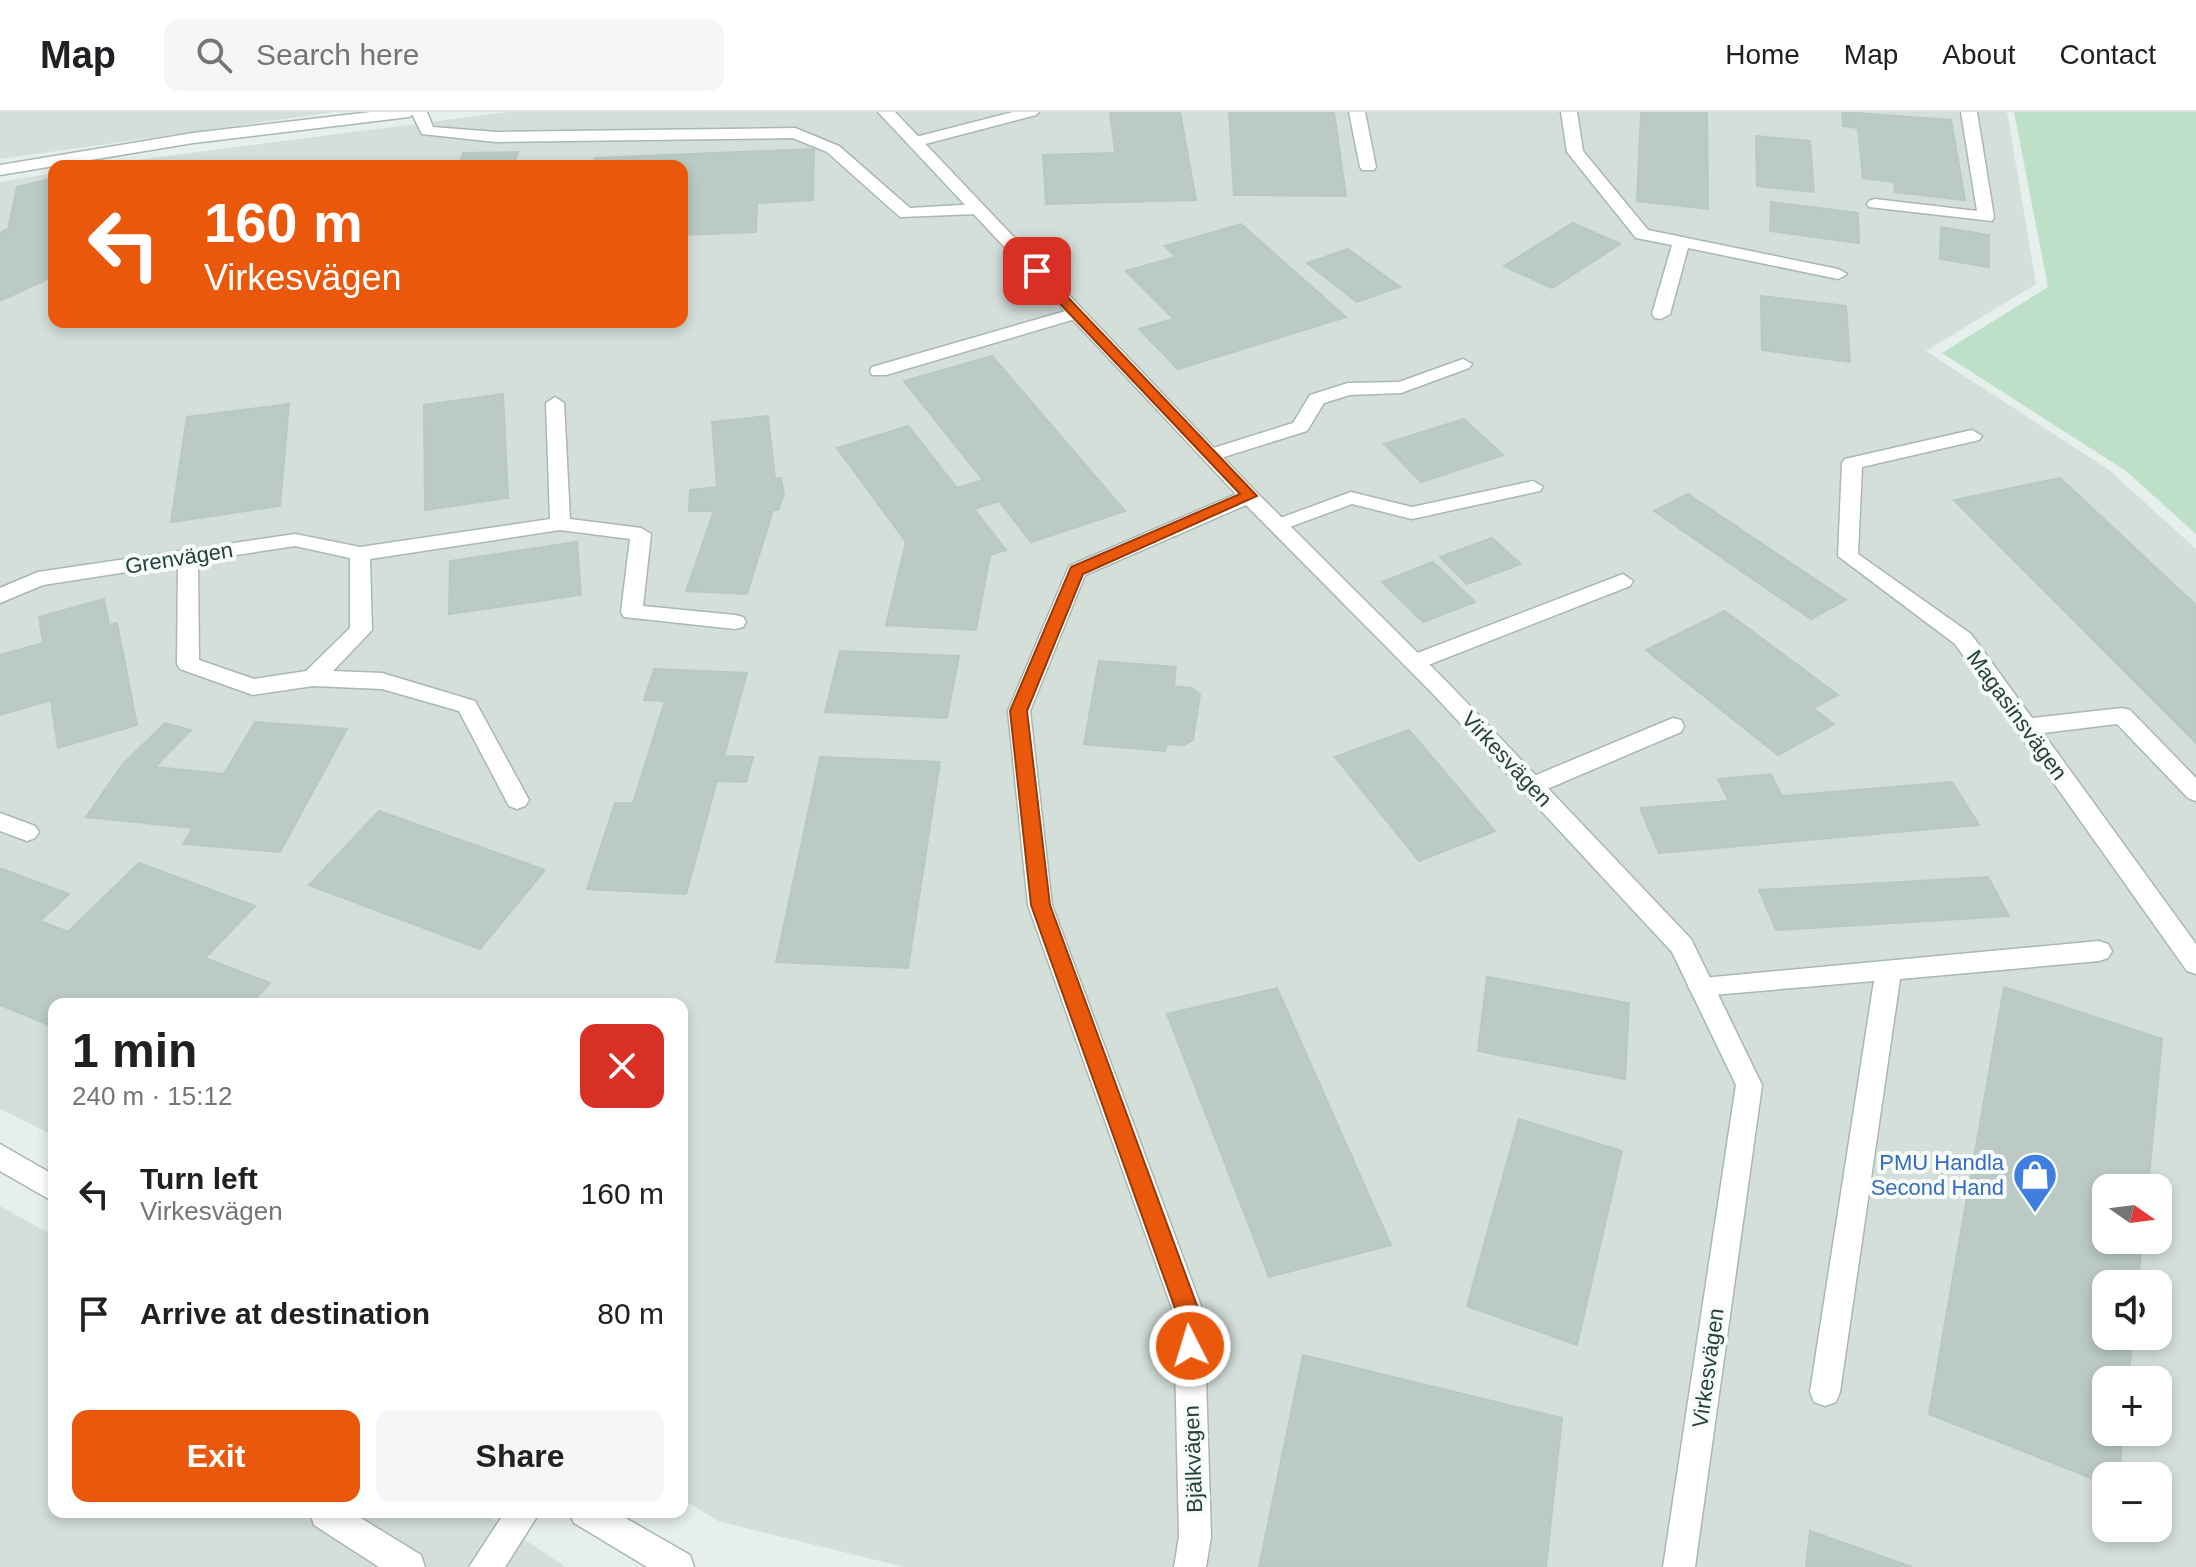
<!DOCTYPE html>
<html lang="en">
<head>
<meta charset="utf-8">
<style>
	body { margin:0; font-family:Helvetica,sans-serif; background:#f6f6f6; color:#202124; height:100vh; display:flex; flex-direction:column; font-size:30px; white-space:nowrap }
	* { box-sizing:border-box; margin:0 }
	p { font-size:26px; color:#757577 }
	.icon { flex:none; width:44px; height:44px; fill:none; stroke:currentColor; stroke-width:2; stroke-linecap:round; stroke-linejoin:round }
	.map { position:relative; flex:1; overflow:hidden }
	.side { position:absolute; left:48px; top:886px; width:640px; height:520px; display:flex; flex-direction:column; background:#fff; border-radius:16px; box-shadow:0 4px 12px #0003 }
	.side>* { flex:none }
	.guide { position:absolute; left:48px; top:48px; width:640px; height:168px; border-radius:16px; box-shadow:0 4px 12px #0003; background:#ea580c; color:#fff; overflow:hidden }
	.needle { width:52px; rotate:104deg }
	.buttons { position:absolute; left:2092px; top:1062px; display:grid; gap:16px }
	.buttons a { display:grid; place-items:center; width:80px; height:80px; border-radius:16px; background:#fff; box-shadow:0 4px 12px #0003; font-size:40px }
	.pin { position:absolute; display:grid; place-items:center; width:68px; height:68px; color:#fff; margin:-34px; border-radius:16px; box-shadow:0 4px 12px #0006 }
	.me { position:absolute; width:88px; margin:-44px; rotate:355deg; stroke-linejoin:round; filter:drop-shadow(0 0 6px #0008) }
	.turn { display:flex; align-items:center; gap:28px; height:168px; padding:0 24px; font-size:36px }
	.turn .icon { width:104px; height:104px; stroke-width:2.5 }
	.turn b { display:block; font-size:56px; line-height:68px }
	.round { display:grid; place-items:center; flex:none; width:84px; height:84px; border-radius:16px; background:#f6f6f6 }
	.headline { display:flex; align-items:center; justify-content:space-between; height:136px; padding:0 24px }
	h1 { font-size:48px; font-weight:600; line-height:60px }
	.button { display:flex; gap:16px; margin-top:auto; padding:16px 24px }
	.button a { flex:1; height:92px; border-radius:16px; background:#ea580c; color:#fff; font-size:32px; font-weight:600; line-height:92px; text-align:center }
	.button a+a { background:#f6f6f6; color:#202124 }
	ul { padding:0; list-style:none }
	li { display:flex; align-items:center; gap:24px; height:120px; padding:0 24px }
	li div { flex:1 }
	li b { display:block; font-size:30px }
	li em { font-style:normal }
	header { display:flex; align-items:center; gap:48px; box-sizing:border-box; height:112px; padding:0 40px; background:#fff; border-bottom:2px solid #e0e0e0 }
	header strong { font-size:38px }
	nav { display:flex; gap:44px; margin-inline-start:auto; font-size:28px }
	.search { width:560px; height:72px; background:#f6f6f6; display:flex; align-items:center; gap:20px; box-sizing:border-box; padding:0 28px; border-radius:16px; color:#757577; font-size:30px }
	.map>svg:first-child { display:block }
</style>
</head>
<body>
<header>
<strong>Map</strong>
<div class="search"><svg class="icon" aria-label="search" viewBox="0 0 24 24"><circle cx="10" cy="10" r="6"/><path d="M15 15l6 6"/></svg>Search here</div>
<nav><a>Home</a><a>Map</a><a>About</a><a>Contact</a></nav>
</header>
<div class="map">
<svg width="2196" height="1455" viewBox="0 0 2196 1455">
	<rect width="100%" height="100%" fill="#e6efeb"/>
	<path fill="#d4dfda" fill-rule="evenodd" d="M0,0h334l-334,47z
		M508,0h1499l29,172 -110,67 183,119 87,79v1018h-1292l-186,-46 -36,-22v-495h-628v132l-54,-27v-927l54,-9v149h628v-156h-592zM2106,1076h52v52h-52zM2106,1172h52v52h-52zM2106,1268h52v52h-52zM2106,1364h52v52h-52z
		M0,1094l54,30v276h428l84,55h-566z"/>
	<path fill="#bfe0c8" d="M2014,0h182v422l-70,-63 -184,-118 106,-66z"/>
	<path fill="#bbcac4" stroke="#b8c9c2" stroke-width="2" d="M1110,0h70l16,88 -150,4 -3,-49 72,-2z
		M1229,0h105l12,84 -112,-1z
		M1641,0h66l1,97 -71,-8z
		M1842,0l109,8 14,80 -70,-8 -1,-10 -31,-4 -5,-50 -15,-2z
		M1756,24l54,5 4,51 -57,-6z
		M814,37l-1,51 -56,3 -1,29 -74,3v-69h-89l2,-8z
		M518,40l-5,14h-54l4,-13z
		M54,66v98l-54,25v-68l8,-4 9,-42z
		M1771,90l87,11 1,30 -89,-12z
		M1573,111l47,21 -68,44 -48,-22z
		M1241,112l105,93 -168,52 -39,-40 35,-10 -48,-48 50,-14 -11,-11z
		M1941,115l48,8v32l-49,-8z
		M1348,137l52,38 -43,15 -50,-39z
		M1761,184l85,10 4,56 -88,-12z
		M992,244l133,155 -94,31 -32,-41 -25,8 32,41 -16,5 -14,75 -90,-5 20,-83 -69,-94 71,-22 49,62 26,-8 -79,-99z
		M503,282l5,104 -83,12 -1,-105z
		M289,292l-9,102 -109,16 16,-105z
		M768,304l7,63 6,-1 3,16 -6,16h-5l-26,84 -61,-3 28,-80h-25l1,-21 27,-3 -5,-65z
		M1464,307l39,36 -82,27 -37,-38z
		M2060,366l136,127v138l-242,-243z
		M1688,382l158,106 -35,19 -157,-108z
		M1492,426l29,26 -54,20 -27,-27z
		M577,430l4,53 -132,19 1,-53z
		M1433,450l42,40 -52,20 -41,-40z
		M104,487l5,26 8,-2 20,102 -79,23 -7,-48 -51,15v-60l43,-12 -4,-26z
		M1725,499l113,84 -25,13 21,16 -56,31 -132,-105z
		M840,539l119,5 -12,62 -122,-6z
		M1099,549l77,6 -2,19 18,2 8,7 -7,45 -9,5 -17,-1 -2,7 -81,-7z
		M654,557l93,4 -23,83 29,1 -7,25 -29,-1 -31,113 -99,-5 28,-86h18l32,-102 -21,-1z
		M255,610l92,7 -67,123 -97,-8 10,-16 -107,-11 37,-53 42,-41 26,7 -36,37 69,7z
		M1409,618l86,101 -76,30 -84,-104z
		M820,645l120,5 -32,206 -132,-6z
		M1771,662l11,22 170,-14 27,43 -320,28 -19,-45 89,-7 -11,-22z
		M379,699l166,59 -65,79 -171,-64z
		M139,751l116,43 -50,52 65,25 -19,21h-197v23l-54,-22v-137l69,26 -29,27 28,11z
		M1988,765l21,39 -233,14 -17,-40z
		M1487,865l142,26 -4,76 -147,-28z
		M2004,875l158,52 -14,149h-42v52h36l-4,44h-32v52h27l-5,44h-22v52h17l-4,44h-13v8l-177,-70z
		M1277,876l114,257 -122,32 -102,-263z
		M1519,1007l103,32 -45,194 -110,-39z
		M1303,1243l259,63 -16,149h-287z
		M1810,1419l102,36h-106z"/>
	<g fill="none" stroke-linecap="round" stroke-linejoin="round">
		<g stroke="#a8b8b2" stroke-width="3">
			<path id="service" d="M411,0h16l6,15 63,5 299,-4 44,18 71,62 68,-4 8,5 -8,5 -78,3 -73,-65 -34,-14 -297,4 -74,-8z
				M1013,0h26l-3,3 -122,32 -8,-5 2,-3z
				M1349,0h16l11,55 -2,3h-12l-2,-3z
				M1561,0h16l6,39 65,79 190,39 9,5 -9,5 -150,-31 -18,66 -9,5 -6,-1 -3,-4 20,-69 -36,-7 -69,-86z
				M1961,0h16l17,105 -2,4 -123,-14 -2,-3 2,-3 6,-2 102,12z
				M1076,196l9,5 -3,4 -196,58h-14l-2,-4 2,-4z
				M1463,247l9,5 -3,4 -68,25 -51,2 -26,8 -17,28 -96,30 -10,-6 3,-4 89,-28 17,-28 38,-12 51,-1z
				M555,285l9,6 6,116 71,9 10,6 -8,72 92,9 8,2 3,5 -3,5 -8,2 -111,-12 -3,-5 9,-73 -70,-9 -190,29 2,71 -39,41 49,2 93,28 54,99 -4,6 -8,3 -8,-3 -50,-95 -77,-22 -69,-3 -60,9 -73,-26 -3,-5 1,-100 -135,21 -43,18v-15l38,-16 257,-38 65,13 190,-28 -4,-116zM295,434l55,12v70l-44,43 -52,8 -55,-19 -1,-99z
				M1972,318l10,6 -3,4 -117,27 -4,87 113,80 61,84 90,-10 8,2 66,68v23l-8,-3 -71,-74 -74,9 153,211v30l-9,-3 -232,-327 -117,-88 4,-93 3,-4z
				M1533,369l10,6 -3,4 -128,28 -60,-15 -73,27 -10,-6 3,-4 79,-29 61,15z
				M1623,462l10,7 -3,5 -207,81h-16l-3,-5 3,-5z
				M1673,606l8,2 3,6 -3,6 -141,60 -8,2 -8,-2 -4,-6 4,-6z
				M0,701l35,13 4,6 -4,6 -8,3 -27,-10z
				M2099,829l9,3 4,7 -4,7 -9,3 -199,18 -60,413 -4,10 -11,4 -11,-4 -4,-10 64,-411 -173,15 -9,-3 -4,-7 4,-7z
				M310,1400h41l70,43 4,12h-46l-65,-42z
				M505,1400h35l-35,55h-36z"/>
		</g>
		<g stroke="#a8b8b2" stroke-width="3">
			<path id="minor" d="M878,0h17l361,380 194,193 241,254 71,146 -67,482h-32l73,-482 -64,-133 -238,-257 -188,-190 -161,70 -55,136 22,194 152,409 7,223 -5,30h-32l5,-30 -5,-223 -146,-409 -20,-194 61,-145 167,-72z
				M0,1032l54,31v27l-54,-31z
				M569,1400h46l75,43 4,12h-47l-73,-44z"/>
		</g>
		<g stroke="#a8b8b2" stroke-width="3">
			<path id="tertiary" d="M371,0h46l-8,5 -216,26 -193,32v-10l193,-32z"/>
		</g>
		<use href="#service" fill="#fff" fill-rule="evenodd"/>
		<use href="#minor" fill="#fff" fill-rule="evenodd"/>
		<use href="#tertiary" fill="#fff" fill-rule="evenodd"/>
	</g>
	<path fill="#ea580c" stroke="#983908" stroke-width="2" d="M1037,155l4,2 216,227 -174,78 -56,137 23,194 150,409 1,32 -3,7 -8,3 -8,-3 -4,-7 -1,-32 -146,-409 -21,-194 61,-144 169,-73 -208,-220 -2,-3z"/>
	<defs>
		<g id="shop-pin" transform="scale(2.3)"><path d="M0 17L-7.5 6A9.5 9.5 0 1 1 7.5 6Z" fill="#3f7fe0" stroke="#f7fbf9"/><path d="M-5-2.5h2.3a2.7 3.5 0 0 1 5.4 0H5L5.5 6h-11ZM-1.5-2.5h3a1.5 2.3 0 0 0-3 0Z" fill="#fff"/></g>
	</defs>
	<g fill-rule="evenodd">
		<use href="#shop-pin" x="2035" y="1063"/>
	</g>
	<g text-anchor="middle" dominant-baseline="central" stroke-width="8" stroke-linejoin="round" paint-order="stroke">
		<g font-size="22" fill="#24423a" stroke="#f7fbf9">
			<text transform="translate(179 446) rotate(-9)">Grenvägen</text>
			<text transform="translate(2017 603) rotate(54)">Magasinsvägen</text>
			<text transform="translate(1507 647) rotate(47)">Virkesvägen</text>
			<text transform="translate(1708 1256) rotate(-82)">Virkesvägen</text>
			<text transform="translate(1193 1347) rotate(-92)">Bjälkvägen</text>
		</g>
		<g font-size="22" fill="#366cbe" stroke="#f7fbf9" text-anchor="end">
			<text x="2004" y="1050">PMU Handla<tspan x="2004" dy="25">Second Hand</tspan></text>
		</g>
	</g>
</svg>
<div class="buttons">
<a><svg class="needle" viewBox="-14 -14 28 28"><path d="M0-13l5 13h-10z" fill="#e53935"/><path d="M0 13l5-13h-10z" fill="#757577"/></svg></a>
<a><svg class="icon" aria-label="sound" viewBox="0 0 24 24"><path d="M4 9h4l5-4v14l-5-4H4zM17 9q2 3 0 6"/></svg></a>
<a>+</a>
<a>−</a>
</div>
<div class="pin" style="left:1037px;top:159px;background:#d93025"><svg class="icon" aria-label="arrive" viewBox="0 0 24 24"><path d="M6 21V4h12l-3 4 3 4H6"/></svg></div>
<svg class="me" style="left:1190px;top:1234px" viewBox="-20 -20 40 40"><circle r="17" fill="#ea580c" stroke="#fff" stroke-width="3"/><path d="M0-11L8 9 0 5-8 9z" fill="#fff"/></svg>
<div class="guide">
<div class="turn"><svg class="icon" aria-label="left" viewBox="0 0 24 24"><path d="M17 20v-9H6M10 6l-5 5 5 5"/></svg><div><b>160 m</b>Virkesvägen</div></div>
</div>
<section class="side">
<div class="headline"><div><h1>1 min</h1><p>240 m · 15:12</p></div><a class="round" style="background:#d93025;color:#fff"><svg class="icon" aria-label="close" viewBox="0 0 24 24"><path d="M6 6l12 12M18 6L6 18"/></svg></a></div>
<ul>
<li><svg class="icon" aria-label="left" viewBox="0 0 24 24"><path d="M17 20v-9H6M10 6l-5 5 5 5"/></svg><div><b>Turn left</b><p>Virkesvägen</p></div><em>160 m</em></li>
<li><svg class="icon" aria-label="arrive" viewBox="0 0 24 24"><path d="M6 21V4h12l-3 4 3 4H6"/></svg><div><b>Arrive at destination</b></div><em>80 m</em></li>
</ul>
<div class="button"><a>Exit</a><a>Share</a></div>
</section>
</div>
</body>
</html>
